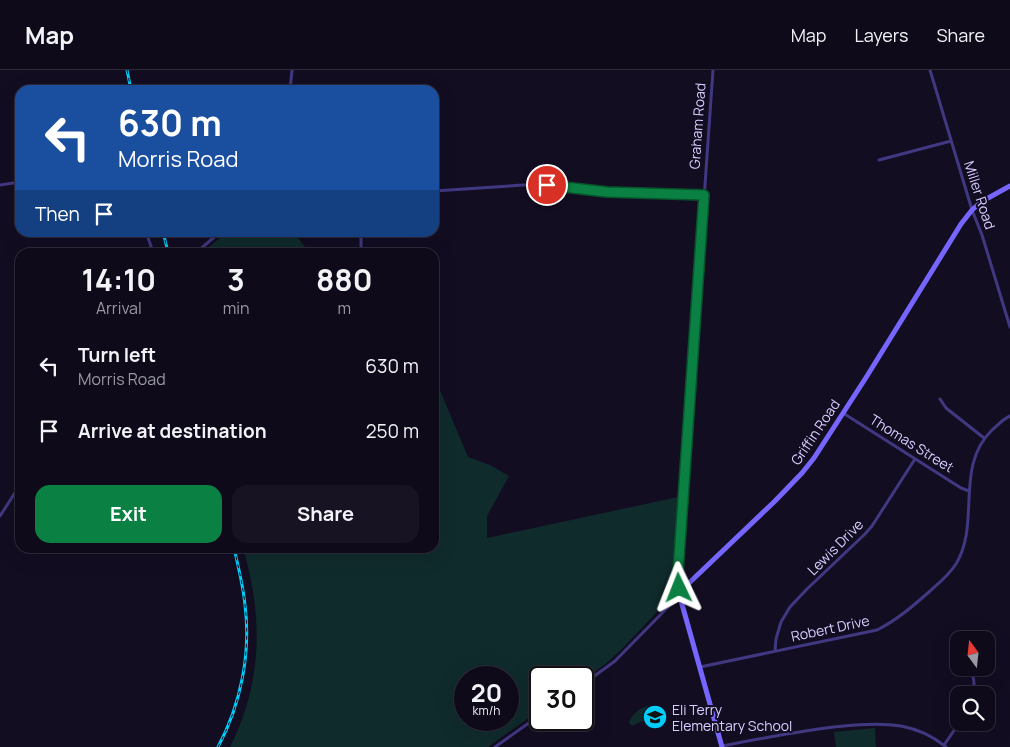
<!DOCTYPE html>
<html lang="en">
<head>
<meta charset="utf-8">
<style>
	body { margin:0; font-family:Manrope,sans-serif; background:#171323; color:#f1f3f6; height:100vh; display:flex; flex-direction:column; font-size:19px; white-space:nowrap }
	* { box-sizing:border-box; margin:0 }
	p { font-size:16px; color:#9b9aa2 }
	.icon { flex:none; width:28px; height:28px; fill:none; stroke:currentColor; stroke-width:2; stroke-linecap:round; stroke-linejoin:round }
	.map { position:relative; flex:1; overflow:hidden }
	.details { position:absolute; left:15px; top:178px; width:424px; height:305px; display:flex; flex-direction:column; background:#0e0a1a; border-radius:15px; box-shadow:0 5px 20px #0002,0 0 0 1px #2e2b39 }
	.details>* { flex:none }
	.top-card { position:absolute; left:15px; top:15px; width:424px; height:152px; border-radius:15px; box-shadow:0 5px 20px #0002,0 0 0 1px #2e2b39; background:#1a4fa0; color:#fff; overflow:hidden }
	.needle { width:32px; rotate:345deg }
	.fabs { position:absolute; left:950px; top:561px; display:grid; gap:10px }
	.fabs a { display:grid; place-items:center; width:45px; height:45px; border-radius:10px; background:#0e0a1a; box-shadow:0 5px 20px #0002,0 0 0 1px #2e2b39; font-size:25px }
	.speed { position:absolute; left:454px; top:596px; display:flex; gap:10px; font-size:25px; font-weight:700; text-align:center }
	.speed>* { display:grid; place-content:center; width:65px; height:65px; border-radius:50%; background:#0e0a1a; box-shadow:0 5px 20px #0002,0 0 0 1px #2e2b39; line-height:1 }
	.speed small { font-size:12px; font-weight:400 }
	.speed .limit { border:2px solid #111; border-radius:8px; background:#fff; color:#111 }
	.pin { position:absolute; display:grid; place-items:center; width:42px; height:42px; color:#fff; margin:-21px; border:2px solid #fff; border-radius:50%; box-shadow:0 1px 5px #0007 }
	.me { position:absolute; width:55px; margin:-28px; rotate:358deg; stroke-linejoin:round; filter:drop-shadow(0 0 4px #0008) }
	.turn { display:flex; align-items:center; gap:18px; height:105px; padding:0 20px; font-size:22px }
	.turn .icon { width:65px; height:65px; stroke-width:2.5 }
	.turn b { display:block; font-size:35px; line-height:42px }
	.then { display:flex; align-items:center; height:48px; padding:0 20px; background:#0003; gap:10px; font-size:19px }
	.eta { display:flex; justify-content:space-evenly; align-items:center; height:85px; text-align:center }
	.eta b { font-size:30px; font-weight:700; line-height:35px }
	.cta { display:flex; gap:10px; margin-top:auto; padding:10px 20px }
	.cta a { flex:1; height:58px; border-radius:15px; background:#0b8043; color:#fff; font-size:20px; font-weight:700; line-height:58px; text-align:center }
	.cta a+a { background:#171323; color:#f1f3f6 }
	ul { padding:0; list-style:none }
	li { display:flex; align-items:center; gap:15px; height:65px; padding:0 20px }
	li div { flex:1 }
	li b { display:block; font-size:19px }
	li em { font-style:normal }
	header { display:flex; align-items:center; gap:30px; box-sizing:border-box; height:70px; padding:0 25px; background:#0e0a1a; border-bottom:1px solid #2e2b39 }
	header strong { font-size:24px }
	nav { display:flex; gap:28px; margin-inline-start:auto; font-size:18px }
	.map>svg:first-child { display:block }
</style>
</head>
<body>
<header>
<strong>Map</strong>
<nav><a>Map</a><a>Layers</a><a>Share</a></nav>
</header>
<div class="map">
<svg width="1010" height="677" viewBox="0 0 1010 677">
	<rect width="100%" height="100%" fill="#130d22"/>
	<path fill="#102b2c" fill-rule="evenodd" d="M227,162l67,1 15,19h-106z
		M434,306l34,81 22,8 19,11 -22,40v22l191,-41 -4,62 1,28 -3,9 -51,54 -17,15 -21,15 -1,-2h-42v32l-52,37h-258c33,-65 33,-131 13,-199h191zM465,608h43v42h-43z
		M648,636l5,4 1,11h-12l-10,5 -3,-4c4,-8 10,-14 19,-16z
		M875,658l1,19h-40l-2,-15z"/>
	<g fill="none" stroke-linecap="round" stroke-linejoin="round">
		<path stroke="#413882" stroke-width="3" d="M930,0l42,140 10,25 28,92
			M290,20l2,-20
			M879,90l72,-19
			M0,115l20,-3
			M434,121l90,-6h23l60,7 97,3
			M146,162l7,20
			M361,162v20
			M197,182l23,-20
			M940,329l6,9 38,30
			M843,343l118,75 8,3
			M0,446l20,-31
			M775,581l1,-12 5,-17 9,-15 17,-18 58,-55 7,-8 43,-67
			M700,597l177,-37c20,-10 36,-24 52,-38 10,-9 20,-17 27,-28 25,-41 -2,-97 36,-134 6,-5 11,-11 18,-14
			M972,598l2,15 -1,12
			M582,615l33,-24 54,-55 11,-9 -2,-25 35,-502
			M944,675l16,-23
			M722,676c41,-8 81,-16 122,-20 19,-2 38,-3 57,0 16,3 33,11 45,21
			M495,677l45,-32"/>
		<path stroke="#7666ff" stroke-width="5" d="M722,677l-42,-150 8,-13 87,-83 27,-28 12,-15 53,-82 94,-152 11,-14 9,-8 29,-16"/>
		<g stroke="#00cdfa" stroke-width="3">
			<path id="rail" d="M127,0l4,20
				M163,162l5,20
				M218,677c23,-43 33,-94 27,-142 -2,-20 -7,-39 -11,-57"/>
		</g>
		<use href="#rail" stroke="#130d22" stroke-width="1" stroke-dasharray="4" stroke-linecap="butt"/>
	</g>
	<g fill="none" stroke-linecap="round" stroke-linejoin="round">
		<g stroke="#07532c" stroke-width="12">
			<path id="route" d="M547,115l60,7 97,3 -26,377 1,16"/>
		</g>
		<use href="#route" stroke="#0b8043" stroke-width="9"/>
	</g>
	<defs>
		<g id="school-disc" transform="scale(1.25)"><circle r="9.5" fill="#00cdfa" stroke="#130d22"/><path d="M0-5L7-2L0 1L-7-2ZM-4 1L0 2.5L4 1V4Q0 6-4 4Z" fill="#111"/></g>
	</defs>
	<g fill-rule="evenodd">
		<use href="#school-disc" x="655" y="647"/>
	</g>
	<g text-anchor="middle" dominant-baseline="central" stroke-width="4" stroke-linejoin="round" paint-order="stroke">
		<g font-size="14" fill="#d8cfff" stroke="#130d22">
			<text transform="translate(697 56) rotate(-86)">Graham Road</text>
			<text transform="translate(980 125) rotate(72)">Miller Road</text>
			<text transform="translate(815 362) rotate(-56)">Griffin Road</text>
			<text transform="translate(912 373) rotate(32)">Thomas Street</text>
			<text transform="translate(835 477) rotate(-45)">Lewis Drive</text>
			<text transform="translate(830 558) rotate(-12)">Robert Drive</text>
		</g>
		<g font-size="14" fill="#d8cfff" stroke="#130d22" text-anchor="start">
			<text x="672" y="639">Eli Terry<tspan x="672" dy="16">Elementary School</tspan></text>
		</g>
	</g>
</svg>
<div class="fabs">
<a><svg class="needle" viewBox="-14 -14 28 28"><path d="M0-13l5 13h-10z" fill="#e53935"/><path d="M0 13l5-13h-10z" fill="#9b9aa2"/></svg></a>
<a><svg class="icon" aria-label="search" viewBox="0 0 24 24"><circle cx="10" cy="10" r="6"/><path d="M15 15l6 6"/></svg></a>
</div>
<div class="speed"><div>20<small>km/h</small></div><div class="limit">30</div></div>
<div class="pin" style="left:547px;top:115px;background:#d93025"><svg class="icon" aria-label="arrive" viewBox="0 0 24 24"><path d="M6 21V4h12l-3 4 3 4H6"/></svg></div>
<svg class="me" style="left:679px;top:518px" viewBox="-20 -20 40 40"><path d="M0-17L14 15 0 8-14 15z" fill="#0b8043" stroke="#fff" stroke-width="4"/></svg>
<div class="top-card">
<div class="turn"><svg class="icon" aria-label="left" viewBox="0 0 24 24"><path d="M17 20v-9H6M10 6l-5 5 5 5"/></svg><div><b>630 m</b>Morris Road</div></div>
<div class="then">Then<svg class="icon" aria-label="arrive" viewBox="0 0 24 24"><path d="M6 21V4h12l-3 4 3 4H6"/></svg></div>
</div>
<section class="details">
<div class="eta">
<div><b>14:10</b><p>Arrival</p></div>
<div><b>3</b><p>min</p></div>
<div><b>880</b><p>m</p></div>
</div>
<ul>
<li><svg class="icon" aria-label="left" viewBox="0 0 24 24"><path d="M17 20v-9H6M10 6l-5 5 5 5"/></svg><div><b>Turn left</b><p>Morris Road</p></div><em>630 m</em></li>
<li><svg class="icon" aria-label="arrive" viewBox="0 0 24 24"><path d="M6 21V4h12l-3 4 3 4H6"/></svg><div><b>Arrive at destination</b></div><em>250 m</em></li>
</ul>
<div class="cta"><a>Exit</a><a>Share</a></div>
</section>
</div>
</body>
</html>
